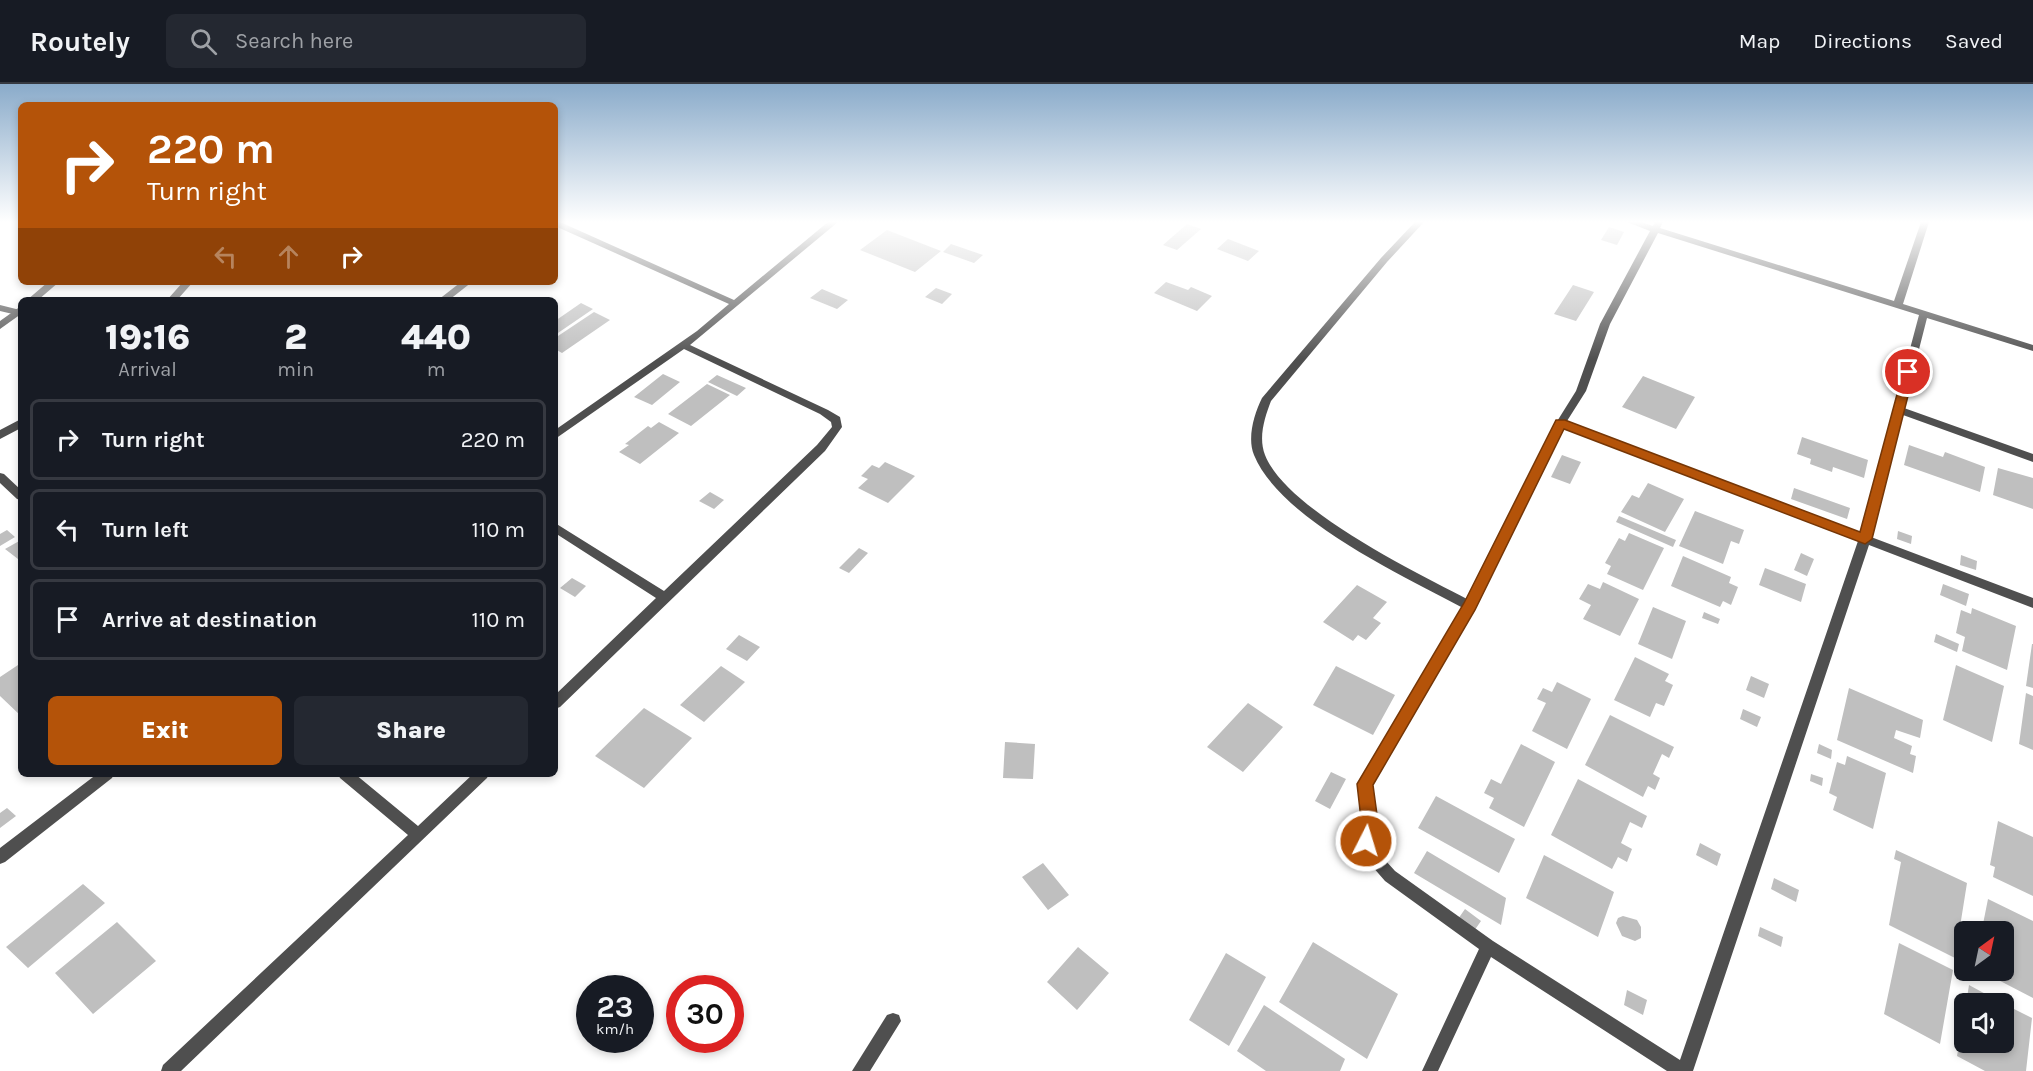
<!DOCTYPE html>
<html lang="en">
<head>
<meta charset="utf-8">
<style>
	body { margin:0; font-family:Karla,sans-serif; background:#242831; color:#f1f3f6; height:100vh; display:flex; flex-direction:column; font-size:22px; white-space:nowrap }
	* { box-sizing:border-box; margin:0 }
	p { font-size:20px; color:#9ea1a6 }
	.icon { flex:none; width:33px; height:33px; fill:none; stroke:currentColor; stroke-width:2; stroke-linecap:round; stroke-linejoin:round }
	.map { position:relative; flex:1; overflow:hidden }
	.details { position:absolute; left:18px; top:213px; width:540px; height:480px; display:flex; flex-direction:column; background:#171b24; border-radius:9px; box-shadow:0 3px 9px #0003 }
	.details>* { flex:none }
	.banner { position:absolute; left:18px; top:18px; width:540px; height:183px; border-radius:9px; box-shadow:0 3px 9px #0003; background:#b45309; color:#fff; overflow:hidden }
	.needle { width:39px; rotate:33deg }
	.controls { position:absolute; left:1954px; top:837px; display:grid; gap:12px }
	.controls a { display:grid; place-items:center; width:60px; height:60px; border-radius:9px; background:#171b24; box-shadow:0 3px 9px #0003; font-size:30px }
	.speed { position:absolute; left:576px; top:891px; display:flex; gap:12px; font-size:30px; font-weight:700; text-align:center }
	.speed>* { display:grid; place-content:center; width:78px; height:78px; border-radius:50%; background:#171b24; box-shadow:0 3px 9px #0003; line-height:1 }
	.speed small { font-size:15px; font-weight:400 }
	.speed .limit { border:9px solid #d22; background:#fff; color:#111 }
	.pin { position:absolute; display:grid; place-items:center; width:51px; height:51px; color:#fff; margin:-26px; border:3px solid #fff; border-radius:50%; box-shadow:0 2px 6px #0007 }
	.me { position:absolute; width:66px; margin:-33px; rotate:5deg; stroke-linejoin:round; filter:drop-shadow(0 0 4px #0008) }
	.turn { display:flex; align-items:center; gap:21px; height:126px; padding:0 30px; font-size:27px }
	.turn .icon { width:78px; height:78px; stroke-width:2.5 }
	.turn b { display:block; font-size:42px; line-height:51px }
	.lanes { display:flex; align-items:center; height:57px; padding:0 30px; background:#0003; justify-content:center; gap:30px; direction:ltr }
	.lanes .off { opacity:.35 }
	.eta { display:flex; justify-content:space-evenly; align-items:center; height:102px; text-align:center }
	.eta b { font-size:36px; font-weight:800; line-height:42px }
	.button { display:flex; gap:12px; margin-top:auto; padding:12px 30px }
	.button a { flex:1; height:69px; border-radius:9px; background:#b45309; color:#fff; font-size:24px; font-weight:800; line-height:69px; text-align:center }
	.button a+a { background:#242831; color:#f1f3f6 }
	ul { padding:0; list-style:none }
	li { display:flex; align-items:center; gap:18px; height:81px; margin:0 12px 9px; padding:0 18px; border:3px solid #363941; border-radius:9px }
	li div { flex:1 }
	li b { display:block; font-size:22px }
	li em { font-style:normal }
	header { display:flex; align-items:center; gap:36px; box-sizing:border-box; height:84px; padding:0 30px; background:#171b24; border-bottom:2px solid #363941 }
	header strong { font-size:28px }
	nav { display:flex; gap:33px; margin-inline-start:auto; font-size:21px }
	.search { width:420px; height:54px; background:#242831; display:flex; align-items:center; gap:15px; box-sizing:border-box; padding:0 21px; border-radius:9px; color:#9ea1a6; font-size:22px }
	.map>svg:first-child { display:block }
</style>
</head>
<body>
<header>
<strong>Routely</strong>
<div class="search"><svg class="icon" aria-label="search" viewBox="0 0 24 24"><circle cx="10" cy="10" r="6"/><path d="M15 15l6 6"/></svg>Search here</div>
<nav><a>Map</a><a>Directions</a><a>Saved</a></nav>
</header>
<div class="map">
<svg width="2033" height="987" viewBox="0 0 2033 987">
	<rect width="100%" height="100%" fill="#fff"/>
	<path fill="#bfbfbf" d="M1187,140l14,5 -24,21 -14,-5z
		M1609,143l15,5 -7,13 -16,-5z
		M887,146l54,21 -26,21 -55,-22z
		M1228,155l31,12 -11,10 -31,-12z
		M951,160l32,11 -9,8 -31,-11z
		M1166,198l22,8 3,-3 21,9 -15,15 -43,-18z
		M1573,201l21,7 -18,29 -22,-7z
		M936,204l16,6 -10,10 -17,-7z
		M822,205l26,11 -11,9 -27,-11z
		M581,219l12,6 -38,26v-14z
		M594,228l16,8 -48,33 -7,-4v-11z
		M663,290l17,8 -28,23 -18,-8z
		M717,291l29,13 -9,8 -29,-14z
		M1643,292l52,21 -19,32 -54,-22z
		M707,300l23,11 -39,31 -23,-12z
		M659,338l20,11 -39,31 -21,-12 10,-7 -4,-1 23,-18 3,2z
		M1802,353l66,23 -4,18 -31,-11 -1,5 -22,-8 1,-5 -14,-5z
		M1909,361l34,12 2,-5 40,15 -5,25 -76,-27z
		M1562,371l19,7 -11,22 -19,-7z
		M885,378l30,14 -27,27 -30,-15 10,-9 -7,-3 11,-11 7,3z
		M1998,384l35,10v31l-40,-14z
		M1648,399l36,16 -19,33 -44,-20 11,-17 7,3z
		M1794,404l56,20 -3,11 -56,-20z
		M710,408l14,8 -10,9 -15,-8z
		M1695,427l49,19 -5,14 -8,-3 -8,23 -44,-18z
		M1619,432l57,24 -3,7 -57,-25z
		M7,446l8,7 -15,9v-12z
		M1898,447l14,5 -1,8 -14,-5z
		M1629,449l35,15 -21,42 -36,-16 4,-8 -6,-3 14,-25 6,3z
		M21,456v17l-3,2 -13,-10z
		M859,464l9,5 -19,20 -10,-5z
		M1801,469l13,6 -7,17 -13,-6z
		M1961,471l16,6 -1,9 -16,-5z
		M1683,472l48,21 -2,6 9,4 -7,18 -8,-4 -3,6 -49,-21z
		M1765,484l41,16 -5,18 -42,-17z
		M572,494l14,8 -11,11 -15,-9z
		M1603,498l36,17 -19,37 -37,-17 8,-14 -12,-6 9,-15 12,5z
		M1943,500l26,10 -3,12 -26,-11z
		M1357,501l30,17 -14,16 8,5 -15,17 -8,-5 -5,6 -30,-19z
		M1653,523l33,14 -14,38 -34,-15z
		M1972,524l44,18 -9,44 -45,-19 3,-14 -9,-4 5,-23 10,4z
		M1704,528l16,7 -2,5 -16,-6z
		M1936,550l23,10 -2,8 -23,-10z
		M739,551l21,12 -13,14 -21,-12z
		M2032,560h1v44l-7,-2z
		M1635,573l34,17 -4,7 8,4 -9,21 -8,-3 -6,14 -36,-17z
		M21,579v53l-21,-20v-19z
		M1956,581l48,21 -12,56 -49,-22z
		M721,582l24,16 -41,40 -24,-17z
		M1336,582l59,29 -22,40 -60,-30z
		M1751,592l18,8 -5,14 -18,-8z
		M1557,598l34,17 -24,50 -35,-18 14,-28 -9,-4 6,-11 9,4z
		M1849,604l74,32 -3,18 -24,-8 -2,8 18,8 -2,8 6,2 -3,17 -76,-33z
		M2026,609l7,3v54l-14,-6z
		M1248,619l35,24 -40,45 -36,-25z
		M644,624l48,30 -48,50 -49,-32z
		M1743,625l18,8 -4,10 -17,-8z
		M1610,631l64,32 -5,11 -7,-4 -9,20 7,4 -5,12 -7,-4 -5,11 -58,-32z
		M1005,658l30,2 -2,35 -30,-1z
		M1521,660l34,18 -31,65 -35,-19 5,-10 -10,-5 7,-14 10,5z
		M1819,660l13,6 -1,9 -14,-6z
		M1847,672l39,17 -13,56 -40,-19 4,-13 -8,-4 8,-31 8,3z
		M1331,688l15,7 -16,30 -15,-8z
		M1811,690l12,4 -1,8 -12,-5z
		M1578,695l69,37 -5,12 -12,-6 -9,21 11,6 -5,13 -9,-5 -6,12 -61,-34z
		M1436,712l79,43 -16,34 -81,-45z
		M7,724l9,8 -16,12v-15z
		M1998,737l35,16v59l-40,-19 2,-10 -5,-2z
		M1700,759l21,11 -4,12 -21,-11z
		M1896,766l71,33 -12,75 -66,-33 12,-63 -7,-3z
		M1427,767l79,47 -5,27 -87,-52z
		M1544,771l70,37 -16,45 -72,-39z
		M1043,779l26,32 -21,15 -26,-33z
		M1774,794l25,12 -3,12 -25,-13z
		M83,800l22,19 -77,65 -22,-21z
		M1988,815l45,22v77l-54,-28h25v-38h-27l1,-5 4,2z
		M1465,825l16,12 -7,10 -16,-12z
		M1623,832l14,4 4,7v11l-6,3 -13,-5 -6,-13 2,-5z
		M117,838l39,39 -63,53 -38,-41z
		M1760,843l23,10 -2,10 -23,-11z
		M1313,858l85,52 -31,65 -88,-57z
		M1899,859l54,27 -13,74 -56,-30z
		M1078,863l31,26 -32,37 -30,-28z
		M1226,869l40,24 -37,69 -40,-26z
		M1969,901l35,19h-38z
		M1627,906l20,10 -4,15 -19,-10z
		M2004,920l28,14 -6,53h-41l-28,-15 7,-41 1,27h39z
		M1264,921l81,54 -5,12h-74l-29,-20z"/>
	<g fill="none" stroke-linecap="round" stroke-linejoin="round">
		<path fill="#4f4f4f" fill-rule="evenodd" d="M0,221l20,5 1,2 -4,3 -17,-4z"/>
		<path fill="#4f4f4f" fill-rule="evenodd" d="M555,138h5l174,78 94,-78h10l-148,123 138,65 12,7 2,10 -17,24 -265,256 -5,2v-14l101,-97 -101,-65v-10l109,68 153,-146 15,-18 -1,-5 -11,-8 -136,-65 -129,90v-9l142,-99 32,-27 -174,-78z
			M1415,138h9l-37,40 -116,139c-6,16 -13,36 -6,54 21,54 150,117 202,144l89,-176 20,-32 24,-67 50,-93 -23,-9h14l12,4 2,-4h8l-3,6 234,73 27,-79h8l-26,82 130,41v6l-106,-33 -23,90 129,46v8l-130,-47 -32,122 162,61v10l-164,-63 -176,526h-26l-176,-114 -53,114h-16l57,-122 -94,-68 -20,-23 -9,-30 6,-8 -4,-35 2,-4 103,-173c-60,-32 -183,-89 -209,-153 -7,-17 0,-41 8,-57l119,-140zM1658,149l261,82 -58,218 -294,-112 19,-30 24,-67zM1564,344l294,113 -178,519 -187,-119 -98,-70 -19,-21 -5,-20 5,-8 -4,-36 102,-177z
			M48,198h11l-21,18h-11z
			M183,198h10l-16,18h-10z
			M461,198h11l-23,18h-11z
			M21,222v8l-21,15v-8z
			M21,335v9l-21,11v-9z
			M0,389l4,1 17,16v10l-4,-1 -17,-16z
			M97,690h17l-2,4 -107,84 -5,2v-16z
			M338,690h17l63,52 55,-52h16l-2,4 -306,293h-20l2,-6 245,-230 -68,-57z
			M893,929l6,2 2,6 -31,50h-18l35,-56z"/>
	</g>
	<linearGradient id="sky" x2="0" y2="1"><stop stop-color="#8aabca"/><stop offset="0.5" stop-color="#fff"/><stop offset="1" stop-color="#fff" stop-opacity="0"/></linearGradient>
	<rect width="2033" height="276" fill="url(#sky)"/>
	<path fill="#b45309" stroke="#753606" stroke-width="1.5" d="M1908,284l6,4 -42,167 -7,5 -301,-115 -89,181 -102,175 5,37 -7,9 4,10 -3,5 -6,2 -5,-2 -7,-18 7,-9 -4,-35 107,-181 92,-183h9l295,112 43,-160z"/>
</svg>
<div class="controls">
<a><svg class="needle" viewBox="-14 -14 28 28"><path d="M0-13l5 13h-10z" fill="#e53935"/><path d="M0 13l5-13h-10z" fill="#9ea1a6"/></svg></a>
<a><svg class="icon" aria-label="sound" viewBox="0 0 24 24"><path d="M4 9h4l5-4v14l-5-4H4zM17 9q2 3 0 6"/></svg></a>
</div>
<div class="speed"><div>23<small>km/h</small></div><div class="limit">30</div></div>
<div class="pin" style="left:1908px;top:288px;background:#d93025"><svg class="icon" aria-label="arrive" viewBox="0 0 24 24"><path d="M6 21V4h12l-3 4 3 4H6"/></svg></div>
<svg class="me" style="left:1366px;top:757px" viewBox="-20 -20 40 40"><circle r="17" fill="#b45309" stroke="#fff" stroke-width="3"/><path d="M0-11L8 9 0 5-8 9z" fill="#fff"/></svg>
<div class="banner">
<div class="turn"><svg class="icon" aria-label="right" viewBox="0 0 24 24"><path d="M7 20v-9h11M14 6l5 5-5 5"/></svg><div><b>220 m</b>Turn right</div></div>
<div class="lanes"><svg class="icon off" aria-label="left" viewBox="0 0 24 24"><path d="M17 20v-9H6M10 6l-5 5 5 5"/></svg><svg class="icon off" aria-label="ahead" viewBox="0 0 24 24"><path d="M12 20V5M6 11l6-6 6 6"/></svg><svg class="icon" aria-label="right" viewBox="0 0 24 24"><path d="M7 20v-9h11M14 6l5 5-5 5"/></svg></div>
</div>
<section class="details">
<div class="eta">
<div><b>19:16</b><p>Arrival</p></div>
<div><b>2</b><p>min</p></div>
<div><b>440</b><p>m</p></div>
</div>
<ul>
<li><svg class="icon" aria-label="right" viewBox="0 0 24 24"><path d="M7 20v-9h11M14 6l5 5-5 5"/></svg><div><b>Turn right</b></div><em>220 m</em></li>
<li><svg class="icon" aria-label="left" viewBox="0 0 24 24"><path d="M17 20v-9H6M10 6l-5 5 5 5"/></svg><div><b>Turn left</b></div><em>110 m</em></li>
<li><svg class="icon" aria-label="arrive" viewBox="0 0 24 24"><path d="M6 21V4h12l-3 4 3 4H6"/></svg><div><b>Arrive at destination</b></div><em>110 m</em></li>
</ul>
<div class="button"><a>Exit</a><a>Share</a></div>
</section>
</div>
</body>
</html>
